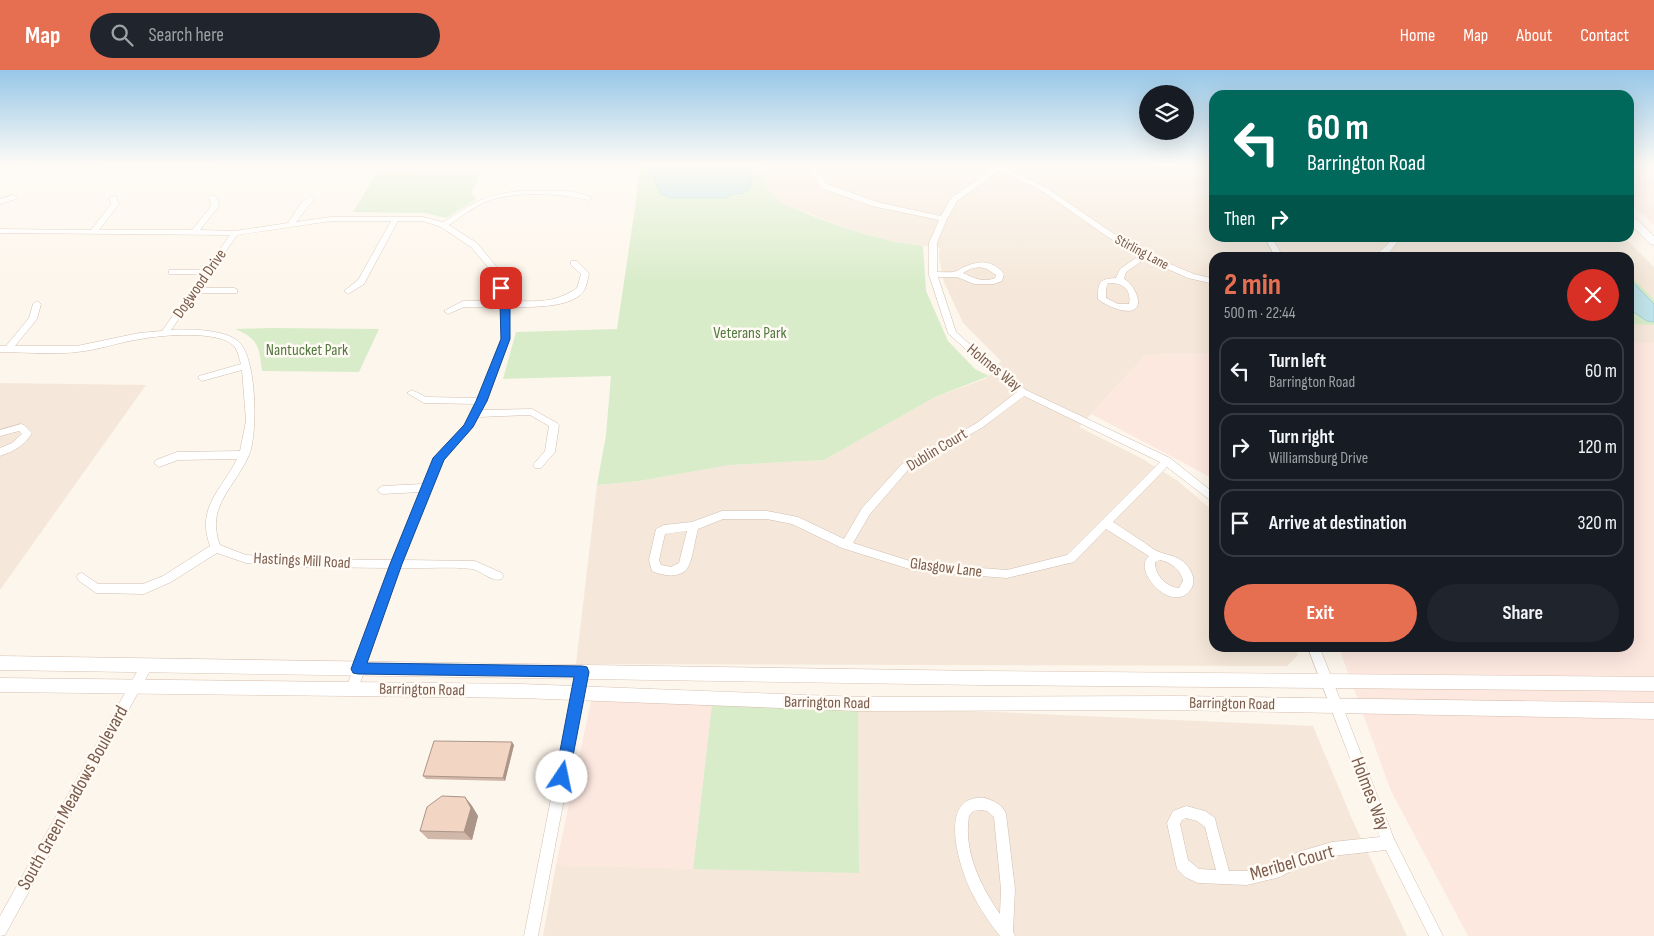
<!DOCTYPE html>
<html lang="en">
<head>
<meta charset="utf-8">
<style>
	body { margin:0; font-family:"Sofia Sans Condensed",sans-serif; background:#20242c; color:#f1f3f6; height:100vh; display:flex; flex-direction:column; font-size:19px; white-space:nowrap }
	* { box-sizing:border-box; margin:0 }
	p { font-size:16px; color:#9ea1a6 }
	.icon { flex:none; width:28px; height:28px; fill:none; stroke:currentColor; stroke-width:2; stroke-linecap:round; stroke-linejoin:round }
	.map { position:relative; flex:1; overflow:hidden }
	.panel { position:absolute; left:1209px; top:182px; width:425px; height:400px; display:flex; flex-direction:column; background:#171b24; border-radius:15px; box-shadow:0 5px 20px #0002 }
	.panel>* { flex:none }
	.banner { position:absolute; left:1209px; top:20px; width:425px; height:152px; border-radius:15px; box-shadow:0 5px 20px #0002; background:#00695c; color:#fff; overflow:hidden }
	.controls { position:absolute; left:1139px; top:15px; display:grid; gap:10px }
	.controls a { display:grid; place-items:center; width:55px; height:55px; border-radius:50%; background:#171b24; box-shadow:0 5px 20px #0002; font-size:25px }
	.pin { position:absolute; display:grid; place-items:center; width:42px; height:42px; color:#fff; margin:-21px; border-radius:10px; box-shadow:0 2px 8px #0006 }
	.me { position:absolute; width:55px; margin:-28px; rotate:11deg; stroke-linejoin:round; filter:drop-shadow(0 0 4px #0008) }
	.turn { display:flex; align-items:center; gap:18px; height:105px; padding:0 15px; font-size:22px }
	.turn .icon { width:65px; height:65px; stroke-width:2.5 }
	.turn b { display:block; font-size:35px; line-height:42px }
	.then { display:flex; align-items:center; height:48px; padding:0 15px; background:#0003; gap:10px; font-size:19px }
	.round { display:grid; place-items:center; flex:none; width:52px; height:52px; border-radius:26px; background:#20242c }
	.head { display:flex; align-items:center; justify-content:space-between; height:85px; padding:0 15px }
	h1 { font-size:30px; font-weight:700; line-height:38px; color:#e76f51 }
	.button { display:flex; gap:10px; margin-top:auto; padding:10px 15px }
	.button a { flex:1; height:58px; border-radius:30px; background:#e76f51; color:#fff; font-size:20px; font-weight:700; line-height:58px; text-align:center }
	.button a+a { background:#20242c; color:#f1f3f6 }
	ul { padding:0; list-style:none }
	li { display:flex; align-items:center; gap:15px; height:68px; margin:0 10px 8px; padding:0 5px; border:2px solid #363941; border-radius:15px }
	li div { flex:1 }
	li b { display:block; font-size:19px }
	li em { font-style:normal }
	header { display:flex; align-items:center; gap:30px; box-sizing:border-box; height:70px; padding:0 25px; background:#e76f51; color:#fff }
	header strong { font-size:24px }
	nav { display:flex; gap:28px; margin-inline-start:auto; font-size:18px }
	.search { width:350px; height:45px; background:#20242c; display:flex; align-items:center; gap:12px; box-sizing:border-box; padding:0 18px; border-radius:28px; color:#9ea1a6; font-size:19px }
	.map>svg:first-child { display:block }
</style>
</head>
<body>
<header>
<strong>Map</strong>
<div class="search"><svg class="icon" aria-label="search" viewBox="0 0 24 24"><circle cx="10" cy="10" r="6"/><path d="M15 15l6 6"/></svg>Search here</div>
<nav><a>Home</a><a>Map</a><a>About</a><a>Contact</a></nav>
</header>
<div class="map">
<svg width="1654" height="866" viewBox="0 0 1654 866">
	<rect width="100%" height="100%" fill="#fdf6ec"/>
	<path fill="#f5e8da" d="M220,94h419l-2,7 -423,-1z
		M766,94h448v74h411l29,29v76h-25v-85h-415v96l-68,1 -67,72 62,31 37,23 36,31v136h81l3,7 -11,11 -711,-2 21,-179 42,-4 91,-16 94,-5 111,-63 52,-19 14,-17 -38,-38 -19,-41 -5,-24 1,-10 -44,-6 -36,-9 -79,-30 -16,-16z
		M0,313l146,2 -146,205z
		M858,636l455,20 39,93 55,117h-864l13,-71 303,7z"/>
	<path fill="#fde8e0" d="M1629,94h25v61l-25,-23z
		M1629,273h25v593h-186l-77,-145 -52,-143h290z
		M1214,284v125l-123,-65 55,-59z
		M591,631l121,3 -19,165 -137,-4z"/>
	<path fill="#d8ecc9" d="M0,94h220l-6,6 -214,-4z
		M639,94h127l-1,23 16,16 34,14 45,16 36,9 27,4 3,45 22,50 27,28 14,7 -54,21 -111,63 -94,5 -91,16 -42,4 9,-50 5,-59 -108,3 13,-47 101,-3 19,-128z
		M379,100l102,1 -10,22 5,6 -30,19 -21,-5 -72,-1z
		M1629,204l25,26v25l-25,-1z
		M272,258l107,1 -20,43 -97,-1c-3,-24 -3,-32 -27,-42z
		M712,634l146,2 1,167 -166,-4z"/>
	<path fill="#bfe3e8" stroke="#a5d3da" d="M652,94h101l-3,24 -8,6 -7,-1 -10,5h-52l-12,-4 -10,-22z
		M1629,208l25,26v18l-7,-1 -18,-12z"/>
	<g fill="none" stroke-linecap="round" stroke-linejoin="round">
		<g stroke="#d1beb0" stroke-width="1">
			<path id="minor" d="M434,94h6l-4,4 -3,-2z
				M508,94h6l-2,4 -2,1 -3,-2z
				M806,94h6l15,20 50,18 64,14 10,-18 46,-32 3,-2h7l-3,3 43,21 64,44 40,24 43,18 20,5v5l-26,-6 -43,-19 -19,13 -2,7c7,3 20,22 11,30 -8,6 -31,-4 -37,-10 0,-17 1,-20 18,-21l4,-9 19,-13 -34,-21 -63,-44 -42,-21 -43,31 -10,18 -10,24v29c6,0 15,1 20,-1 17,-10 33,-14 47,3l-2,7 -8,3h-20l-17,-7h-19l18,55 43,38 27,20 144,68 44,35v10l-47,-36 -54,55c11,7 21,14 32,21 4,3 9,7 14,9 13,4 27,6 33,22 2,5 2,11 -1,15 -18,27 -60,-19 -42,-33l-43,-27 -32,33 -67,16 -91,-7 -74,-23 -50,-24 -25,-5h-44l-25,10c-3,10 -5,29 -10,38 -7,12 -25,9 -36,4l-3,-11 7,-31 8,-4 28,-3 30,-11h45l31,6 46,22 18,-31 40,-44 75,-41 40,-31 -24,-18 -45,-41 -19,-58v-32l10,-23 -67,-14 -51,-18zM979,197l8,2 9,6 -1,3c-11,5 -22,0 -32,-5l7,-4zM1108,213c14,-1 24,6 21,21h-11l-12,-6v-10zM1024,326l136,66 -93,93 -60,15 -91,-7 -63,-20 17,-29 38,-44 75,-43zM687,461l-8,32 -8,4 -10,-2 -2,-5 6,-26zM1160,490c11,2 21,10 23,21l-4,7c-12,0 -25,-14 -24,-26z
				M520,121c19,0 56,-3 72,7l-4,2c-28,-7 -76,-9 -103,2 -13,6 -24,15 -36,23l28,18 23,28 9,30c27,0 45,3 68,-13l4,-14 -10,-9v-4h6l12,12c-1,5 -2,11 -4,16 -10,20 -57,18 -76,18v32l-22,62 -6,9 51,-1 25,14 2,2 -4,27 -14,16h-6l-2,-3 12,-14 4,-25 -19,-11 -52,2 -7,12 -28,31 -40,100 72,1 27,12 1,3 -1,3c-10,4 -20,-8 -30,-10 -21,-3 -50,0 -72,-1l-42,121 -2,4 -4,1 -4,-1 -2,-4 43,-121 -84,-1 -59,-4 -29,-10 -46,29 -27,12 -48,-1 -18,-13 -1,-3 1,-3 4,-1 16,11h45l20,-8 47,-30c-14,-39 11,-55 27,-87l-59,1 -19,7 -5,-4 2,-3 21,-8 63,-1 6,-30 -4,-51 -40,11 -4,-3 1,-2 42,-12c-2,-6 -3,-13 -7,-18 -15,-16 -73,-11 -93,-7 -22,3 -42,11 -64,13 -26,3 -52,0 -77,0v-6h6l23,-28 4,-14 4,-3 4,3 -4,15 -22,27h62l62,-13 23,-2 40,-57h-33v-4h36l25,-35 -230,-2v-4l91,1 20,-26 -2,-6 4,-2h3l3,8 -20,26h93l19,-24 -2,-9 4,-2 4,2 2,9 -19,24 35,1 53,-8 13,-20 10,-7 4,2 -19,24 35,-5h92l20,5c31,-19 39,-27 77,-31zM331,151h60l-33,59 -14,11 4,3 16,-10 34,-63h25l18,6 30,20 22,26 7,28h-37l-19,10 4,3 16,-7h37v32l-22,59 -53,-1 -14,-7 -5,3 17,10 52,1 -11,21 -29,30 -13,29 -41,2 -5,4 5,4 38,-2 -28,68 -87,-1 -59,-4 -26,-10c-15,-39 15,-57 29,-90 9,-21 8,-99 -11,-114 -15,-12 -49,-12 -67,-11l26,-37h40v-4l-3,-1h-33l36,-53z
				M13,125l4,2 -1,2 -16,5v-5z
				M1265,168h7l12,20h-8z
				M1393,168h7c-8,11 -12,20 -27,20l13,-12z
				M21,354l3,1 8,8c-8,13 -18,18 -32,23v-8l12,-5 10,-9 -3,-3 -19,5v-6z
				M1308,578h12l74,191 49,97h-14l-43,-86 -54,6 -31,9 -21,12 -33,8 -49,-2 -13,-6 -8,-8 -10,-46 6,-12 13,-5 19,5 10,7 1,5 13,48h18l31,-7 20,-12 34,-10 48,-5zM1186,748l11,3 8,6 11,43 -17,-1 -11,-9 -8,-36 2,-4z
				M147,590l4,1 2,4 -2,4 -146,266 -5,1v-20l143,-255z
				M582,597l4,1 2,4 -50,264h-14l52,-264 2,-4z
				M985,728c9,3 18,7 21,16l9,75 -2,42 2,5h-15c-11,-14 -20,-27 -28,-43 -12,-23 -37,-100 13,-95zM981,740l6,1 7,6 7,72 -1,25c-19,-27 -37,-63 -31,-98l4,-5z"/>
		</g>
		<g stroke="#d6c0b0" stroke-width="1">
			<path id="secondary" d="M1629,145l4,1 21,20v9l-4,-1 -21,-21z
				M0,586l981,15 673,6v14l-673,-6 -981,-15z
				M0,608l521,6 338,13 317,-1 478,7v16l-478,-9 -317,1 -338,-13 -521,-6z"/>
		</g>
		<use href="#minor" fill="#fff" fill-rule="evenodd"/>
		<use href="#secondary" fill="#fff" fill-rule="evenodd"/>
	</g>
	<path fill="#d1b7a8" d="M514,675l-9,36 -79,-2 -3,-3z
		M465,727l7,9 6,10 -6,24 -44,-1 -8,-8z"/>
	<path fill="#aa9588" d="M512,672l2,3 -9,36 -2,-3z
		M465,727l7,9 6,10 -6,24 -8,-8z"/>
	<path fill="#f3d5c3" stroke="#aa9588" d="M434,671l78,1 -9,36 -80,-2z
		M442,726l23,1 6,11 -7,24 -44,-1 7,-24z"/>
	<linearGradient id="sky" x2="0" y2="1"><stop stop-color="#97c7e8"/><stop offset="0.44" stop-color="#fefbf6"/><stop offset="1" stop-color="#fefbf6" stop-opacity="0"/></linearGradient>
	<rect width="1654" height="215" fill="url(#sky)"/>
	<path fill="#1a73e8" stroke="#114b97" d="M501,215l4,3 5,16v35l-23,62 -14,26 -29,33 -42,104 -35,99 215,3 5,1 2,5 -20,105 -2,5 -5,2 -5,-2 -2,-5 19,-100 -216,-3 -5,-1 -2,-4 39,-105 43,-106 31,-33 12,-24 25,-62 -1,-35 -4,-16z"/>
	<g text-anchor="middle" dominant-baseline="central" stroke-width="5" stroke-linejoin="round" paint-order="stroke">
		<g font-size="14" fill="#7a5c4d" stroke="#fffaf3">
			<text transform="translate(1142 182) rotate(28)">Stirling Lane</text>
		</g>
		<g font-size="16" fill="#7a5c4d" stroke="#fffaf3">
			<text transform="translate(200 214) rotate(-55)">Dogwood Drive</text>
			<text transform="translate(994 298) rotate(39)">Holmes Way</text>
			<text transform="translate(937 380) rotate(-31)">Dublin Court</text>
			<text transform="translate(302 491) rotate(3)">Hastings Mill Road</text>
			<text transform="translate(946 498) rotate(7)">Glasgow Lane</text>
			<text transform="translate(422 620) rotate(1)">Barrington Road</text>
			<text transform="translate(827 633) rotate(1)">Barrington Road</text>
			<text transform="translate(1232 634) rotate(1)">Barrington Road</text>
		</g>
		<g font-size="16" fill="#537a41" stroke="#fffaf3">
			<text x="750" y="263">Veterans Park</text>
			<text x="307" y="280">Nantucket Park</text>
		</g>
		<g font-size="19" fill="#7a5c4d" stroke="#fffaf3">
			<text transform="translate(1370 724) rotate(69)">Holmes Way</text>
			<text transform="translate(73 728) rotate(-61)">South Green Meadows Boulevard</text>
			<text transform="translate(1292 793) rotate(-16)">Meribel Court</text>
		</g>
	</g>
</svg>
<div class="controls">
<a><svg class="icon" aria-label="layers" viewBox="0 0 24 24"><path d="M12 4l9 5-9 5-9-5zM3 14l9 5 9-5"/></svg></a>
</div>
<div class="pin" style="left:501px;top:218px;background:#d93025"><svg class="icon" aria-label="arrive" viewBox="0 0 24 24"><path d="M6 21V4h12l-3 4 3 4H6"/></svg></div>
<svg class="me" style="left:562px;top:707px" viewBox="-20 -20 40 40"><circle r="19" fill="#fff"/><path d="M0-13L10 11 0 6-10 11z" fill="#1a73e8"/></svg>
<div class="banner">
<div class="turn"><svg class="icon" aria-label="left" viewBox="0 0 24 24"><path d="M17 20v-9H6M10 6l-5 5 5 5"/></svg><div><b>60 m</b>Barrington Road</div></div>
<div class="then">Then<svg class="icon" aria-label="right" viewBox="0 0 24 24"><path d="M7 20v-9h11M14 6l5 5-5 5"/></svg></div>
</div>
<section class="panel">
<div class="head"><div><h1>2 min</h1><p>500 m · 22:44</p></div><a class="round" style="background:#d93025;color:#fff"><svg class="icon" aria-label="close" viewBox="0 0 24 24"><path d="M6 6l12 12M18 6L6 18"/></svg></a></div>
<ul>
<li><svg class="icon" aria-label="left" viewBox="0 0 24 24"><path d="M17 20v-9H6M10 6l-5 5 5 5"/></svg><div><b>Turn left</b><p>Barrington Road</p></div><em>60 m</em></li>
<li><svg class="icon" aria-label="right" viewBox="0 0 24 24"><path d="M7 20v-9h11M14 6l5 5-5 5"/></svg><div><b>Turn right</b><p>Williamsburg Drive</p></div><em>120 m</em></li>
<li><svg class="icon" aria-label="arrive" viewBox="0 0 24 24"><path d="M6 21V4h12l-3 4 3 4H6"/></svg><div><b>Arrive at destination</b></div><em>320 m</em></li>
</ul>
<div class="button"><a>Exit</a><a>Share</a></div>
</section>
</div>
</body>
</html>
